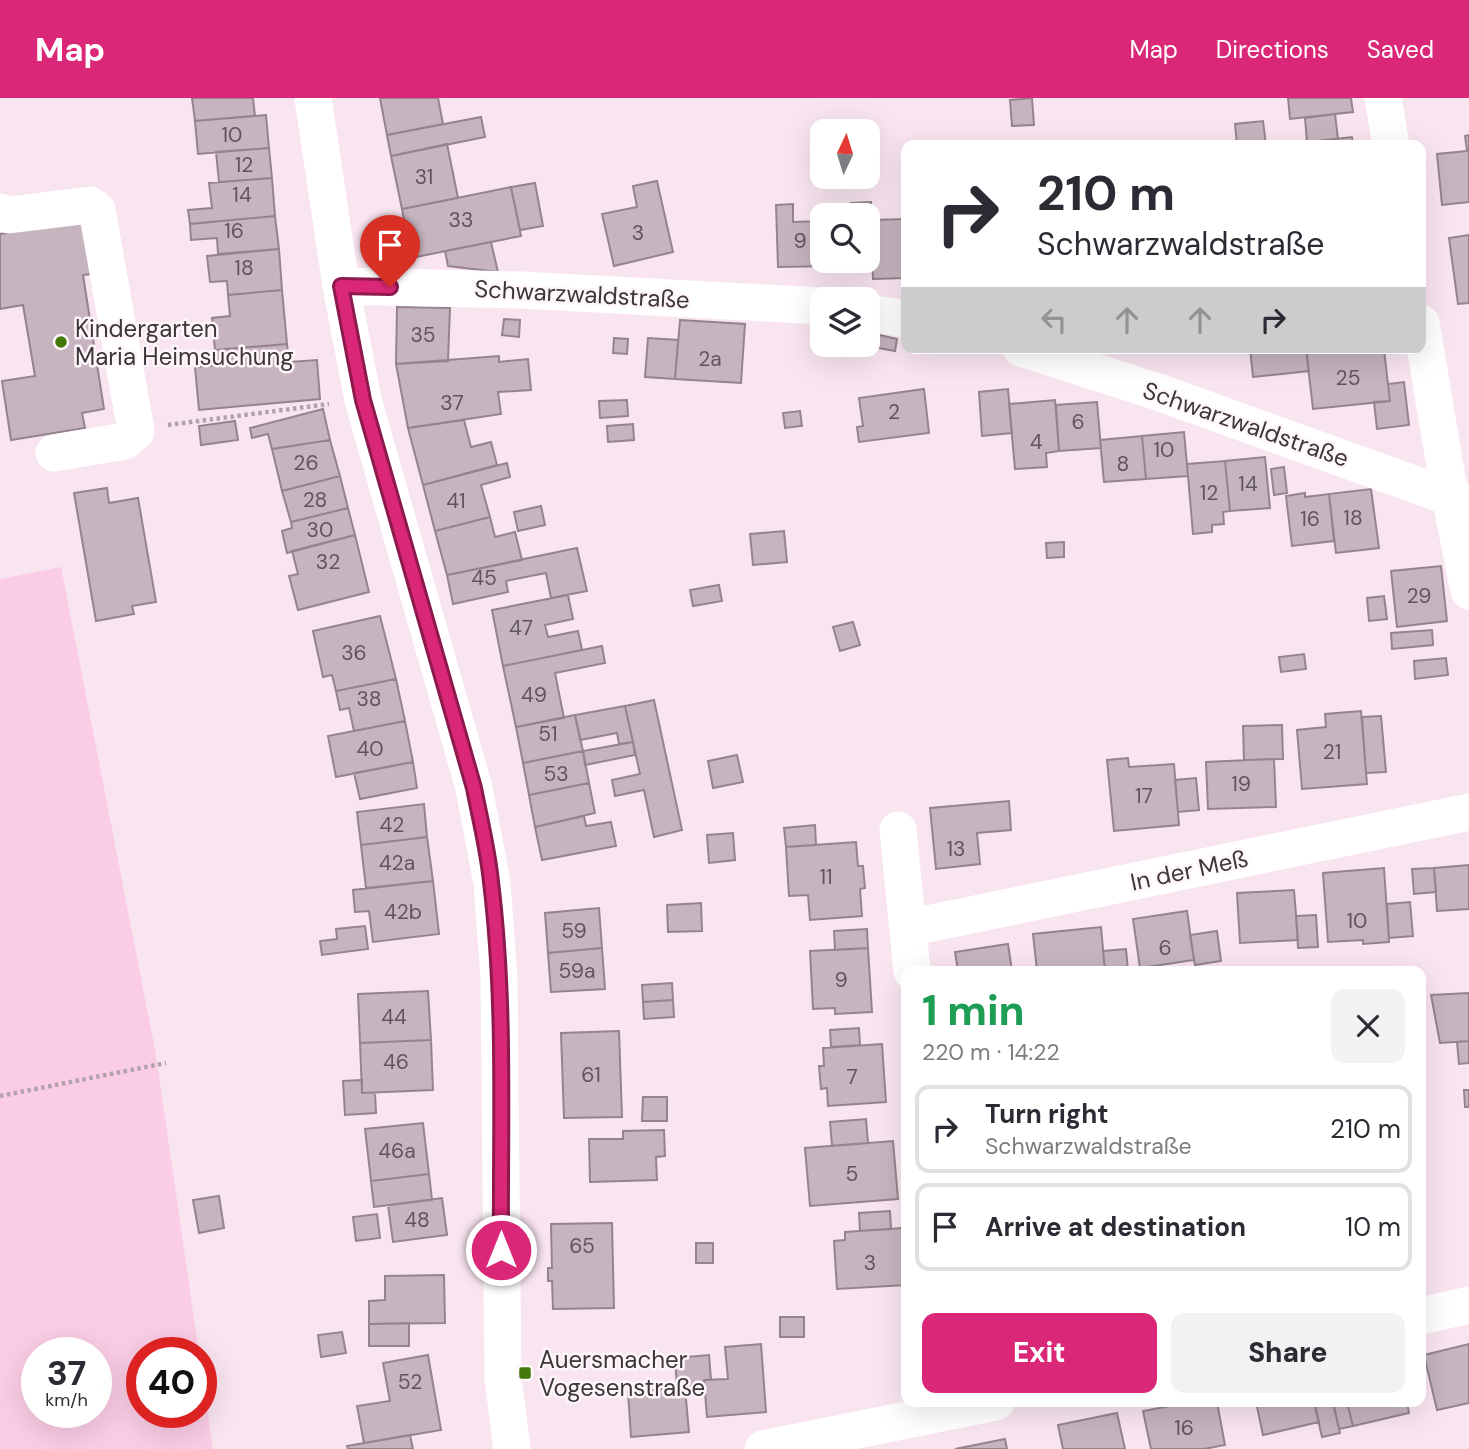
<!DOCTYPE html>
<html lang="en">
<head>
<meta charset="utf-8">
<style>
	body { margin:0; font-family:"DM Sans",sans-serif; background:#f2f2f3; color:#2b2b33; height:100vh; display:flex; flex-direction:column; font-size:26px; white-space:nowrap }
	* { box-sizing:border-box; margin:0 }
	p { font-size:23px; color:#7c7c81 }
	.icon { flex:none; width:38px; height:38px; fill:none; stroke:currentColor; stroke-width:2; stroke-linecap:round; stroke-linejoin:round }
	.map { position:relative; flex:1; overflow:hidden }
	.sheet { position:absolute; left:901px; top:868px; width:525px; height:441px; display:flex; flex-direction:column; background:#fff; border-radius:14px; box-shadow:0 7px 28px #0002 }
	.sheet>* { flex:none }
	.top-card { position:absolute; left:901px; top:42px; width:525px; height:214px; border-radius:14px; box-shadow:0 7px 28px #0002; background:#fff; color:#2b2b33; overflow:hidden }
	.needle { width:46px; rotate:4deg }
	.tools { position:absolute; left:810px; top:21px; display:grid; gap:14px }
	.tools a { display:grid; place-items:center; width:70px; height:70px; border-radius:14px; background:#fff; box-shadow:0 7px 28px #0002; font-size:35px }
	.speed { position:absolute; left:21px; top:1239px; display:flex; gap:14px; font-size:35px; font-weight:700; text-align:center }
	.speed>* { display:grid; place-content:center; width:91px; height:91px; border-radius:50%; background:#fff; box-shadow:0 7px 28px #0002; line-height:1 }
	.speed small { font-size:18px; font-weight:400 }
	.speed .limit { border:10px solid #d22; background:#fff; color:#111 }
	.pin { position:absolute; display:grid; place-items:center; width:60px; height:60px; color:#fff; margin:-72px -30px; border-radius:50% 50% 50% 0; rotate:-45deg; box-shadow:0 0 7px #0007 }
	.pin .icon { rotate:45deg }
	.me { position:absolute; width:77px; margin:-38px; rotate:0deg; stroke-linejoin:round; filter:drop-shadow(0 0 5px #0008) }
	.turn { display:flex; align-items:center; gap:24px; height:147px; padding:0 21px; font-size:32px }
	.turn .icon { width:91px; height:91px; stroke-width:2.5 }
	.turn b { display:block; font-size:49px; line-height:60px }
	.lanes { display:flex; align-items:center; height:66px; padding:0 21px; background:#0003; justify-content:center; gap:35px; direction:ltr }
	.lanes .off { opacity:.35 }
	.round { display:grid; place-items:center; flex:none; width:74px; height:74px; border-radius:14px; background:#f2f2f3 }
	.summary { display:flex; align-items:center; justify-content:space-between; height:119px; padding:0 21px }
	h1 { font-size:42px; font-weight:800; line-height:52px; color:#1e9e55 }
	.cta { display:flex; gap:14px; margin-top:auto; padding:14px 21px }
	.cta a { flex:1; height:80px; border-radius:14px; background:#db2777; color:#fff; font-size:28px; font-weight:800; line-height:80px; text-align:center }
	.cta a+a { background:#f2f2f3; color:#2b2b33 }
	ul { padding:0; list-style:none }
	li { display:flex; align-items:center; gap:21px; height:88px; margin:0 14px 10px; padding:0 7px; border:4px solid #e1e1e2; border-radius:14px }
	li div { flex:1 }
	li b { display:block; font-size:26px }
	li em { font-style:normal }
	header { display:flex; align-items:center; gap:42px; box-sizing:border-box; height:98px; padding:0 35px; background:#db2777; color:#fff }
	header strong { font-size:33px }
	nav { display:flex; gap:38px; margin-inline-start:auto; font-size:24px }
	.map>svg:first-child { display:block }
</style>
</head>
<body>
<header>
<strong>Map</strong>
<nav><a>Map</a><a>Directions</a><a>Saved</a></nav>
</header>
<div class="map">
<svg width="1469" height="1351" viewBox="0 0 1469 1351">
	<rect width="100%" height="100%" fill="#f9e5f0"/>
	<path fill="#fbcce5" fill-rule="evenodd" d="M61,469l95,488 43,298h-57v59h59v-45l12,82h-213v-870zM37,1255h59v59h-59z"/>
	<path fill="#c6b4be" stroke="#95848d" stroke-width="2" d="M192,0h61l2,18 -60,5z
		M380,0h58l5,26 -56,11z
		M1032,0l2,27 -22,1 -2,-26z
		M1288,0h63l2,14 -63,7z
		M1335,16l3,25 -31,3 -2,-24z
		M266,17l3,33 -71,6 -3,-33z
		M481,19l4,20 -94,19 -4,-21z
		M1263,23l3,24h-29l-2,-21z
		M1469,37v16h-2l-2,-15z
		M1352,39l1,8h-53v-2z
		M447,46l11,54 -56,11 -11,-53z
		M269,50l3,30 -53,4 -3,-30z
		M1467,53h2v51l-27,3 -5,-51z
		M272,80l3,38 -85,8 -2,-14 24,-2 -3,-25z
		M657,83l16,71 -59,14 -12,-52 35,-7 -4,-21z
		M535,85l8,43 -23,4 -9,-43z
		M511,89l10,49 -110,22 -9,-49z
		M871,104l2,62 -43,2v-5h38v-46h-17v-12z
		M793,106v18l29,-1v40h8v5l-52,1 -2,-62z
		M275,118l4,33 -61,5 -1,-16 -26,2 -1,-16z
		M906,121v59l-33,1 -2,-59z
		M91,122l9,53 -17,2 21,134 -22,4 3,15 -74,12 -9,-59 33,-5 -12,-71 -23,4v-75z
		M1469,137v68l-11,1 -9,-66z
		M491,144l7,30 -50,-6 -3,-15z
		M279,151l3,41 -54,5 -1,-14 -17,1 -3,-26z
		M282,192l5,54 -72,6 -3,-32 18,-2 -2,-21z
		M397,209l53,1 -2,53 -52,3z
		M504,221l16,1 -1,17 -17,-2z
		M680,222l65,4 -4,59 -66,-4z
		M875,236l22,5 -2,12 -22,-4z
		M614,240l14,1 -1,15 -14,-1z
		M648,240l30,2 -3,39 -30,-2z
		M287,246l2,18 28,-2 3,39 -121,11 -4,-43 22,-2 -2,-15z
		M1250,250h56l3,23 -56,6z
		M1365,250v4l19,-2 6,51 -77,8 -7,-60z
		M499,258v6l29,-3 3,31 -33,2 3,22 -93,14 -12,-64z
		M1404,284l5,43 -32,4 -3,-27 16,-1 -2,-17z
		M924,291l5,44 -70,9 -2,-15 6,-1 -4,-28z
		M1008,291l4,44 -30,3 -3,-44z
		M627,302l1,16 -28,2 -1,-17z
		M1055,302l4,51 -13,2 1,14 -32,2 -6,-65z
		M1097,304l4,46 -42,3 -3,-46z
		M323,311l7,31 -58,9 -4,-15 -16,4 -2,-10z
		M800,313l2,15 -17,2 -2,-15z
		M464,322l7,27 20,-5 6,23 -74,20 -15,-57z
		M235,323l3,19 -37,5 -2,-19z
		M633,326l1,16 -26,2 -1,-16z
		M1184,334l4,44 -42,3 -4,-43z
		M1142,338l4,43 -42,3 -4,-42z
		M330,342l10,36 -58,15 -10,-42z
		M1265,359l5,51 -40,3 -5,-50z
		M1225,363l5,50 -7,1 1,12 -12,1v7l-19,2 -6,-70z
		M507,365l3,14 -29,8 9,32 -55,14 -12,-46z
		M1284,369l3,26 -13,2 -3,-26z
		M340,378l8,32 -57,14 -9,-31z
		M107,390l2,15 29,-5 18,104 -24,4 2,8 -38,7 -22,-128z
		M1371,391l8,59 -43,5 -7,-59z
		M1305,395v4l24,-3 5,47 -42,5 -6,-50z
		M541,408l4,19 -27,6 -4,-19z
		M348,410l7,27 -68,18 -5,-22 10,-3 -1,-6z
		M490,419l5,20 20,-5 7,28 -75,15 -12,-44z
		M784,433l3,31 -34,3 -3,-31z
		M355,437l14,57 -71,18 -9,-34 9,-2 -6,-23z
		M1064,444v15l-17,1 -1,-15z
		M577,450l10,43 -36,7 -5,-25 -40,8 2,11 -55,12 -6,-29z
		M1441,468l6,55 -50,6 -6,-56z
		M719,487l3,16 -29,5 -3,-16z
		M568,497l5,24 -28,6 3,12 30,-6 4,19 -79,16 -11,-56z
		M1384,498l3,23 -18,2 -2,-23z
		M380,518l16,63 -60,12 -4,-16 -9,2 -10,-46z
		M853,524l7,23 -20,6 -7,-24z
		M1432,532l1,15 -41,4 -1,-16z
		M602,548l3,17 -50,10 9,45 -48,9 -13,-61z
		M1304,556l2,15 -25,3 -2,-15z
		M1446,560l2,17 -33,4 -1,-18z
		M396,581l9,42 -51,10 -5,-23 -9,2 -4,-19z
		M654,602l28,130 -28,7 -10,-47 -29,6 -3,-16 28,-6 -15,-68z
		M625,608l8,36 -14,2 -2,-11 -37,7 -5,-25z
		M1361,613l6,73 -65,5 -5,-59 29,-3 -1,-13z
		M575,617l8,36 -60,12 -7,-36z
		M1381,618l5,56 -20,1 -4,-56z
		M405,623l8,41 -77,15 -8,-41z
		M1282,627l1,34 -39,1 -1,-34z
		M633,644l2,13 -50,10 -2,-14z
		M583,653l6,32 -60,12 -6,-32z
		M737,657l6,27 -30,6 -5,-27z
		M1128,660l1,9 45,-3 5,61 -65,6 -7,-71z
		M1274,661l2,48 -68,2 -2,-47z
		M413,664l4,26 -57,11 -6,-26z
		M1196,680l3,32 -21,2 -3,-32z
		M589,685l6,30 -60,14 -6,-32z
		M1009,703l2,29 -34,3 3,31 -44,5 -6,-61z
		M424,706l3,33 -66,8 -4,-33z
		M584,718l2,10 25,-4 5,24 -74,14 -7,-33z
		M815,727l1,20 -30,2 -2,-19z
		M733,735l2,27 -26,3 -2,-28z
		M427,739l6,44 -67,7 -5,-43z
		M856,744l2,24h5l2,22 -5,1 2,27 -52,4 -2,-25 -19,1 -3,-49z
		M1469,767v44l-32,2 -3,-43z
		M1384,770l5,74 -26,2v-4l-35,2 -5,-69z
		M1434,770l2,24 -22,2 -2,-25z
		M433,783l6,53 -66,8 -4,-31 -14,1 -2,-22z
		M1294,792l4,50 -58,3 -3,-50z
		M1410,804l3,34 -24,2 -2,-34z
		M701,805l1,28 -34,1 -1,-27z
		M599,810l3,40 -54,5 -3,-40z
		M1187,813l7,49 -54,8 -7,-49z
		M1316,817l2,32 -20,1 -2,-32z
		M365,828l3,23 -46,6 -2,-14 17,-2 -1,-10z
		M1101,829l4,44h-68l-4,-37z
		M867,831l1,19 -33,2 -1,-19z
		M1217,833l4,30 -26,4 -5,-30z
		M1008,846l4,27h-54l-3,-19z
		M602,850l3,41 -54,3 -3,-39z
		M868,850l4,64 -37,2v-6l-22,1 -3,-58z
		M1126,851l2,22h-23l-2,-20z
		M672,885l1,17 -30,2 -1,-17z
		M428,893l3,49 -71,3 -2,-49z
		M1469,895v48l-29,2 -9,-48z
		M673,902l1,17 -30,2 -1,-17z
		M859,930l1,17 -29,2 -1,-17z
		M619,933l3,86 -58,1 -3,-85z
		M431,942l2,50 -71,3 -2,-50z
		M1469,943v22l-10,1 -2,-22z
		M882,946l4,58 -58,4 -1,-18 -6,1 -2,-23h5l-1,-18z
		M362,982v13h13l1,20 -31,2 -2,-34z
		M1464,992h5v17h-4z
		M643,999h24v24h-25z
		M866,1021l2,24 -36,3 -2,-24z
		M423,1025l6,51 -58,7 -6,-52z
		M664,1032l1,26 -9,1 1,23 -67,2 -1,-43h34v-8z
		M893,1043l5,58 -88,7 -5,-58z
		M429,1076l3,26 -58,7 -3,-26z
		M219,1098l5,32 -25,5 -6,-33z
		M442,1100l5,37 -54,7 -5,-37z
		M890,1113l1,18 -31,2 -1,-18z
		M377,1116l3,24 -24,3 -3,-24z
		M612,1125l2,85 -61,1 -1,-28h-4v-13h4l-1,-44z
		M902,1130l4,57 -69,4 -3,-48 11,-1v-8z
		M696,1145h17v20h-17z
		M444,1177l1,48 -76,1v-23l16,-1v-24z
		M780,1219h24v20h-24z
		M409,1225v23h-40v-22z
		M342,1234l4,21 -25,4 -3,-22z
		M761,1246l5,68 -59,5 -3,-37 24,-1 -3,-32z
		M1469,1246v59l-32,7 -13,-55z
		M428,1257l13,75 -77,13 -7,-37 33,-5 -7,-38z
		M709,1257l2,25h-7l1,9 -19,2 -1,-3h-8l-2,-30z
		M677,1290h8l4,44 -58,5 -3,-45z
		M1192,1304h25l8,43 -21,4h-53l-8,-38z
		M1256,1304h58l5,20 -56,13z
		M1314,1304h19l7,31 -18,4z
		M1347,1304h60l2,11 -56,13z
		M1347,1304l6,24 -14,3 -6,-26z
		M1117,1315l8,36h-62l-5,-24z
		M410,1337l3,14h-65l-1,-3z
		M1005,1341l2,10h-52z"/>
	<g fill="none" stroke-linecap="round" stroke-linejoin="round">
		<path stroke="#b2a3ab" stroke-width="4.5" stroke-dasharray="3.5 3.5" stroke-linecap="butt" d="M168,327l161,-21
			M0,998l166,-33"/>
		<path stroke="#fff" stroke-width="37" d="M313,0l28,188 22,114 111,388 18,95 7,96 4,399 9,71
			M1383,0l8,47
			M0,114l9,3 81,-10 7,5 39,221 -11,10 -71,12
			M341,188l181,4 300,16
			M868,215l38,6
			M1421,225l29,173 19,95
			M1021,250l137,44 311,112
			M898,732l14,141
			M908,830l561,-116
			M1421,1218l48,-11
			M763,1351l233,-47"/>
	</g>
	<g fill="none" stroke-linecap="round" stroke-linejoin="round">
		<g stroke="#8e194d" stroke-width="18">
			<path id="route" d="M390,189l-49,-1 22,114 111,388c6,31 14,62 17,94 15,122 9,246 10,368"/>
		</g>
		<use href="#route" stroke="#db2777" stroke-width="12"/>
	</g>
	<g fill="#43790a" stroke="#fef6fa" stroke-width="2.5">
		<circle cx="61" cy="244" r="7"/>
		<rect x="518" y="1268" width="14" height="14" rx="3.5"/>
	</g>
	<g text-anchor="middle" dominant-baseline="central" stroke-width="5" stroke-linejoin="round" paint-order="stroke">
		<g font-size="21" fill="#5f565b">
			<text x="232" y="37">10</text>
			<text x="244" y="67">12</text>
			<text x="424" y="79">31</text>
			<text x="242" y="97">14</text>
			<text x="461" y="122">33</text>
			<text x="234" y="133">16</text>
			<text x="638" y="135">3</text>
			<text x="800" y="143">9</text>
			<text x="244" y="170">18</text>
			<text x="423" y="237">35</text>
			<text x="710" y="261">2a</text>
			<text x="1348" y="280">25</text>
			<text x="452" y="305">37</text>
			<text x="894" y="314">2</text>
			<text x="1078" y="324">6</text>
			<text x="1036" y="344">4</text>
			<text x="1164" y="352">10</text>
			<text x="306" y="365">26</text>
			<text x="1123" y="366">8</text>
			<text x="1248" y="386">14</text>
			<text x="1209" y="395">12</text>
			<text x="315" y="402">28</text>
			<text x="456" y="403">41</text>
			<text x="1353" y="420">18</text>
			<text x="1310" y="421">16</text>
			<text x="320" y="432">30</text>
			<text x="328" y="464">32</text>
			<text x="484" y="480">45</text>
			<text x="1419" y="498">29</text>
			<text x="521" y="530">47</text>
			<text x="354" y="555">36</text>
			<text x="534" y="597">49</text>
			<text x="369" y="601">38</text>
			<text x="548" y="636">51</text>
			<text x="370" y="651">40</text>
			<text x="1332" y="654">21</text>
			<text x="556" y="676">53</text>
			<text x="1241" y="686">19</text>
			<text x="1144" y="698">17</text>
			<text x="392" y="727">42</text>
			<text x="956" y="751">13</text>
			<text x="397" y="765">42a</text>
			<text x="826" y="779">11</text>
			<text x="403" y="814">42b</text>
			<text x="1357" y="823">10</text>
			<text x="574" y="833">59</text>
			<text x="1165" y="850">6</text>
			<text x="577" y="873">59a</text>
			<text x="841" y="882">9</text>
			<text x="394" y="919">44</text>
			<text x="396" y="964">46</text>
			<text x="591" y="977">61</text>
			<text x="852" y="979">7</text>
			<text x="397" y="1053">46a</text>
			<text x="852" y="1076">5</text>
			<text x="417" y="1122">48</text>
			<text x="582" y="1148">65</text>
			<text x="870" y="1165">3</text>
			<text x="410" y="1284">52</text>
			<text x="1184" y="1330">16</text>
		</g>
		<g font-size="24" fill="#3d363a" stroke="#fef6fa">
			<text transform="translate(582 196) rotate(3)">Schwarzwaldstraße</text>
			<text transform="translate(1246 326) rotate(19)">Schwarzwaldstraße</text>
			<text transform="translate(1189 772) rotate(-12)">In der Meß</text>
		</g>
		<g font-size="24" fill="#3d363a" stroke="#fef6fa" text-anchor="start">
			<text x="75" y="230">Kindergarten<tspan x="75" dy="28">Maria Heimsuchung</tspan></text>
			<text x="539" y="1261">Auersmacher<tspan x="539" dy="28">Vogesenstraße</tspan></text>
		</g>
	</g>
</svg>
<div class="tools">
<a><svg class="needle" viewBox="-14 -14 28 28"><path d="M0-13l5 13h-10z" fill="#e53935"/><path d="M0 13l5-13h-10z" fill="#7c7c81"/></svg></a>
<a><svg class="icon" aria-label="search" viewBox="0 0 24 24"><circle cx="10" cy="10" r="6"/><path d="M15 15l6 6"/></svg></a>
<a><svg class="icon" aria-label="layers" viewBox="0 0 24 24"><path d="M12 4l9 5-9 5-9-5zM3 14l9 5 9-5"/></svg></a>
</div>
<div class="speed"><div>37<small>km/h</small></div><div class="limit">40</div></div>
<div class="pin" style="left:390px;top:189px;background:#d93025"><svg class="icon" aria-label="arrive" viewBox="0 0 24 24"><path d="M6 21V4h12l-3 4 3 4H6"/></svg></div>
<svg class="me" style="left:501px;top:1152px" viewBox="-20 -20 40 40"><circle r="17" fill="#db2777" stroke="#fff" stroke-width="3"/><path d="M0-11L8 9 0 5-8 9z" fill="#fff"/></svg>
<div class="top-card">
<div class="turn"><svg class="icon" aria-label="right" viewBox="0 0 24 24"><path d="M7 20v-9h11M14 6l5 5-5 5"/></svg><div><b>210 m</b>Schwarzwaldstraße</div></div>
<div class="lanes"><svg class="icon off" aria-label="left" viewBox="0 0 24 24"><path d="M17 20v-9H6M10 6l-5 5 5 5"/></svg><svg class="icon off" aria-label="ahead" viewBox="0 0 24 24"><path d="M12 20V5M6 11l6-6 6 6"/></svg><svg class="icon off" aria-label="ahead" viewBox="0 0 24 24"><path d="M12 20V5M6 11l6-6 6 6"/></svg><svg class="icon" aria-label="right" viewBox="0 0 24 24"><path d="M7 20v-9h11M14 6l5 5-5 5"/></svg></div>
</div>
<section class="sheet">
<div class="summary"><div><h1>1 min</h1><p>220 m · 14:22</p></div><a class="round"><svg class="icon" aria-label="close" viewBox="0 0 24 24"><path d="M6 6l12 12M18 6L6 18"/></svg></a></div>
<ul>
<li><svg class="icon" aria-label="right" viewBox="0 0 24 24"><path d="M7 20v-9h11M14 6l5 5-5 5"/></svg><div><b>Turn right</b><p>Schwarzwaldstraße</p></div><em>210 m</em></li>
<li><svg class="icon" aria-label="arrive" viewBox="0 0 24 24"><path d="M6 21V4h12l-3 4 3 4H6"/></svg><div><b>Arrive at destination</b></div><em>10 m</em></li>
</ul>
<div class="cta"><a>Exit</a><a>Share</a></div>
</section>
</div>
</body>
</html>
